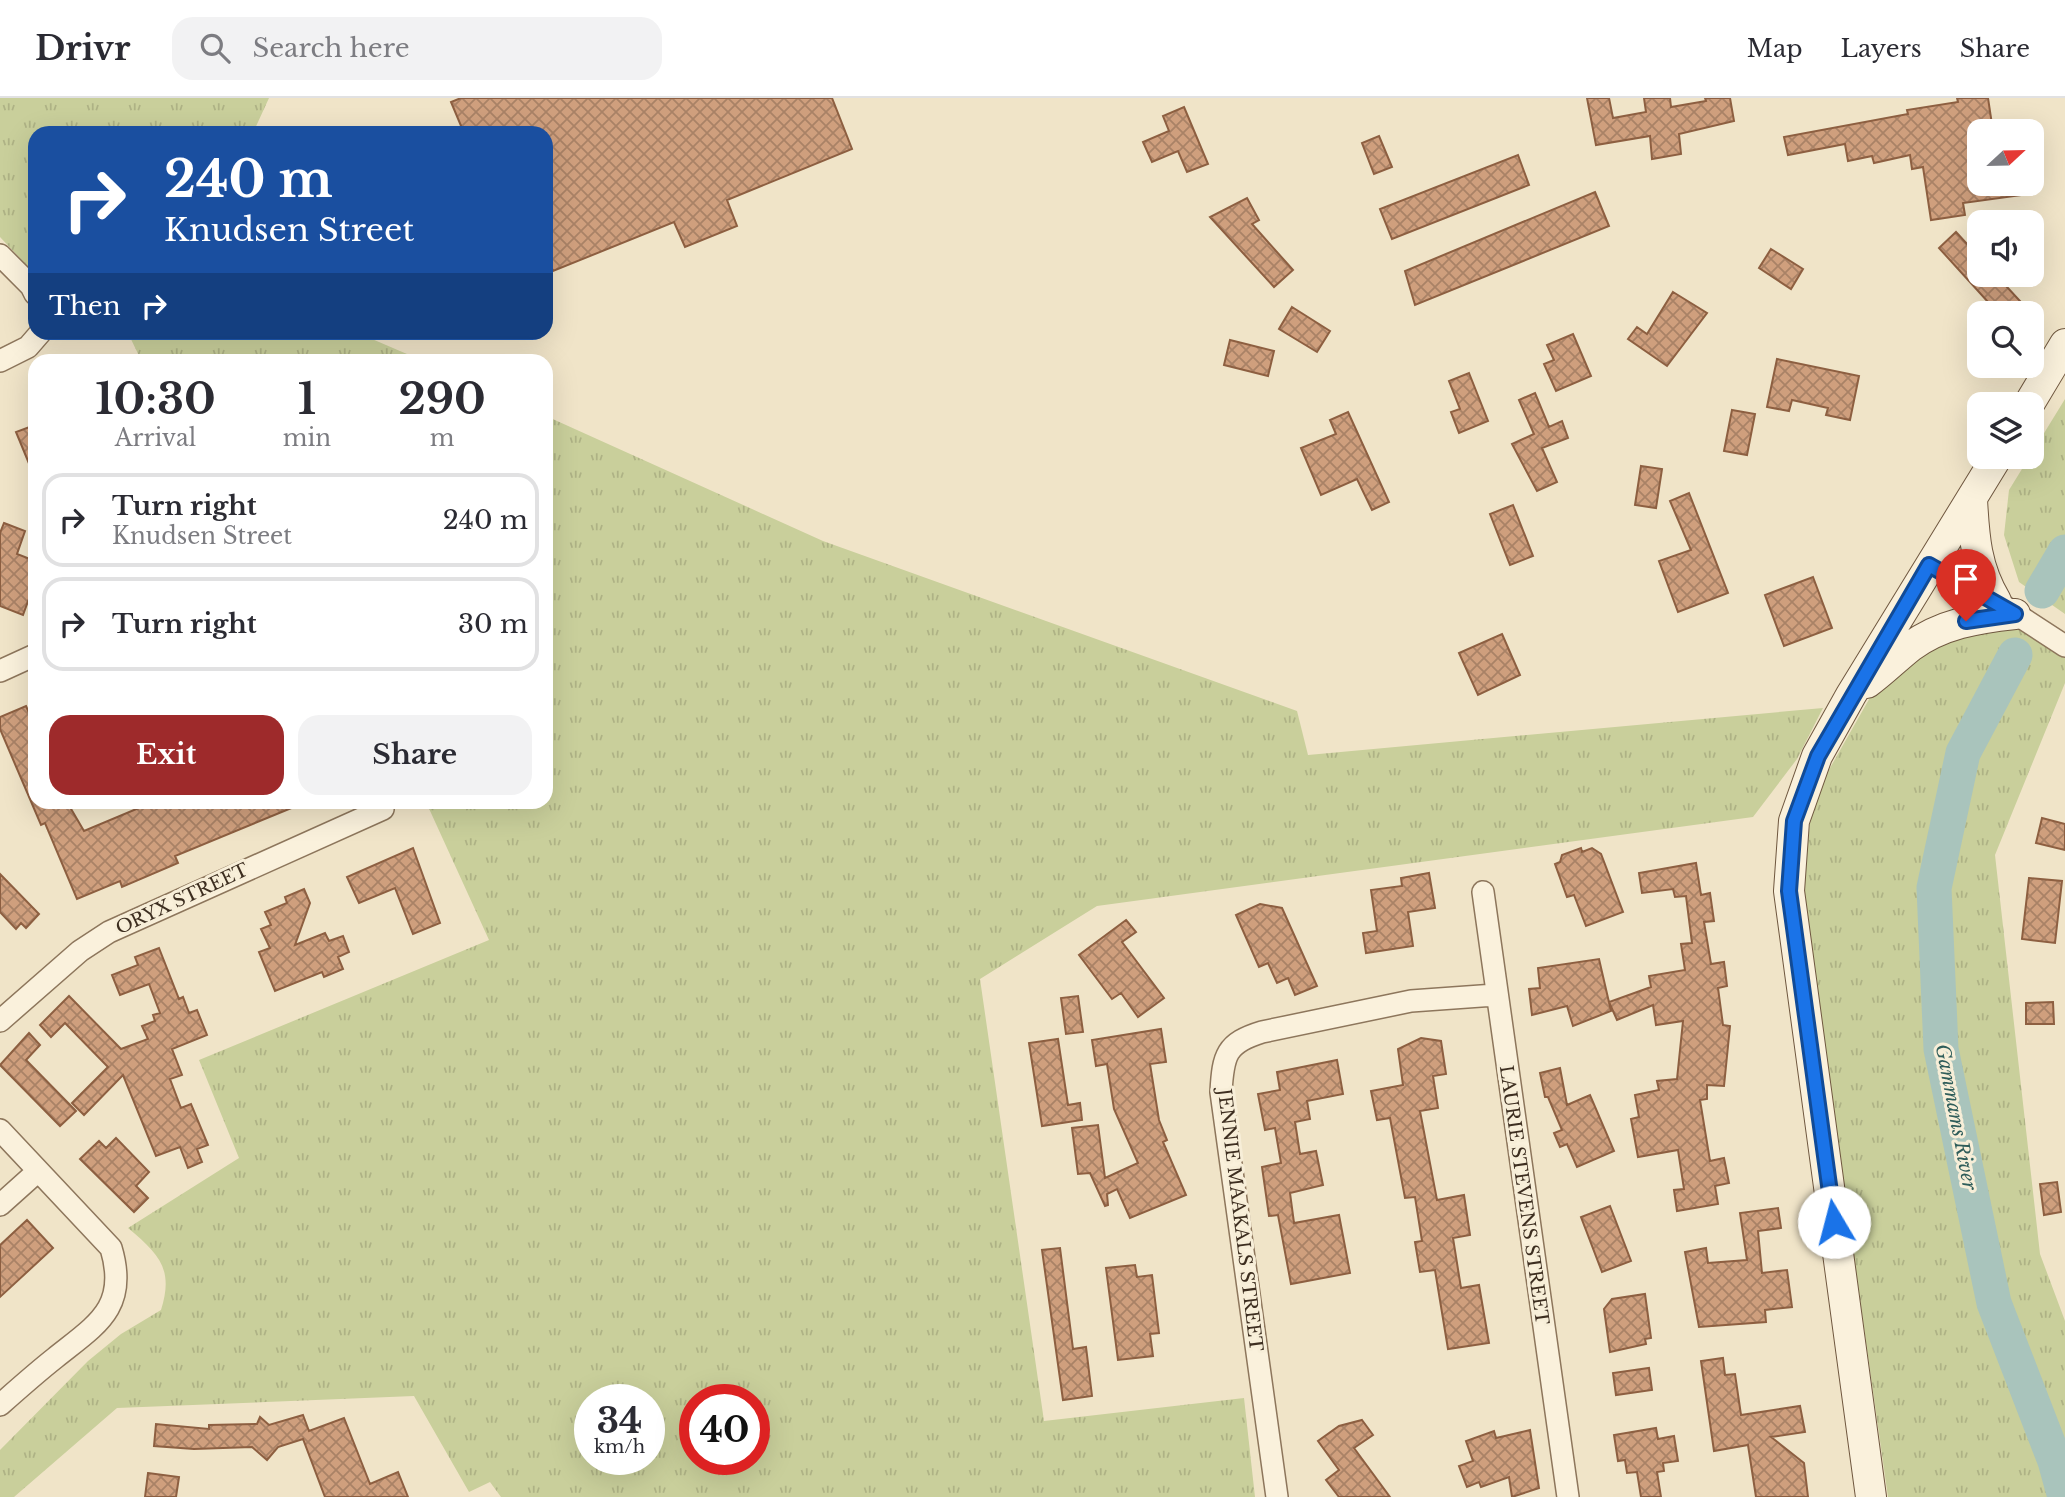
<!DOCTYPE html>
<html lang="en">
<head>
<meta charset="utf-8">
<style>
	body { margin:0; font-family:"Libre Baskerville",serif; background:#f2f2f3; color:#2b2b33; height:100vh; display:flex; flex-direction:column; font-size:26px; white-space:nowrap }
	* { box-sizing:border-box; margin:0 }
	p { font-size:23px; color:#7c7c81 }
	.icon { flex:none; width:38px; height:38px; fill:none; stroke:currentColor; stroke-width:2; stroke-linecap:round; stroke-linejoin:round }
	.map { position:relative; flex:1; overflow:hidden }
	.details { position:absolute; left:28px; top:256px; width:525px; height:455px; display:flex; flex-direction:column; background:#fff; border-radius:21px; box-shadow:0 7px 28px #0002 }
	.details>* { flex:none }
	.banner { position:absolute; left:28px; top:28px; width:525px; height:214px; border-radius:21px; box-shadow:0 7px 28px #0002; background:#1a4fa0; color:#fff; overflow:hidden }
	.needle { width:46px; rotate:68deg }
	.buttons { position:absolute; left:1967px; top:21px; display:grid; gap:14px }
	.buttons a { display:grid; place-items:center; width:77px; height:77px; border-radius:14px; background:#fff; box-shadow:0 7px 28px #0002; font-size:35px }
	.speed { position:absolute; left:574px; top:1286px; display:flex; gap:14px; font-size:35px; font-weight:700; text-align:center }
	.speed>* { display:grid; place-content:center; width:91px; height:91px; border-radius:50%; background:#fff; box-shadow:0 7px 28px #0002; line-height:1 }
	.speed small { font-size:18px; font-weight:400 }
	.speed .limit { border:10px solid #d22; background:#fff; color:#111 }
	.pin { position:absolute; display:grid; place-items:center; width:60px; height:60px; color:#fff; margin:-72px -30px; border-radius:50% 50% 50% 0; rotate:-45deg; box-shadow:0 0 7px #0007 }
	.pin .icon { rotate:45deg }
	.me { position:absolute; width:77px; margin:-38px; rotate:352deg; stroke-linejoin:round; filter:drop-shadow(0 0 5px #0008) }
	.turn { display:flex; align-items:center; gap:24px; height:147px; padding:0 21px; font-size:32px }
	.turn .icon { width:91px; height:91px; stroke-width:2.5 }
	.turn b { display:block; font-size:49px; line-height:60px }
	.then { display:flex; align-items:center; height:66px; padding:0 21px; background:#0003; gap:14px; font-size:26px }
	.eta { display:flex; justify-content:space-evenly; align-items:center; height:119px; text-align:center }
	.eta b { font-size:42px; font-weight:800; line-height:49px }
	.cta { display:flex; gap:14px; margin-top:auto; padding:14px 21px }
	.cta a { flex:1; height:80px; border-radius:21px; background:#9e2a2b; color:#fff; font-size:28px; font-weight:800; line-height:80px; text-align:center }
	.cta a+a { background:#f2f2f3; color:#2b2b33 }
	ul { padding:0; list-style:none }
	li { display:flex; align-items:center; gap:21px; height:94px; margin:0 14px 10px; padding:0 7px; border:4px solid #e1e1e2; border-radius:21px }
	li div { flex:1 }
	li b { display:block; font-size:26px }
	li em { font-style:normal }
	header { display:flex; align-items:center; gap:42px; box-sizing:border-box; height:98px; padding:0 35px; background:#fff; border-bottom:2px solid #e1e1e2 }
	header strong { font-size:33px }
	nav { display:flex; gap:38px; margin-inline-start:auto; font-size:24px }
	.search { width:490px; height:63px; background:#f2f2f3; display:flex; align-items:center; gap:18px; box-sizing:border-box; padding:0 24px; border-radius:21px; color:#7c7c81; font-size:26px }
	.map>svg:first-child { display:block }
</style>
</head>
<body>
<header>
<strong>Drivr</strong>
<div class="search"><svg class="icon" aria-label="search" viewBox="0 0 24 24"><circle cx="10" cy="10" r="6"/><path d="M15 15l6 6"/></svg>Search here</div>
<nav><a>Map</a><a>Layers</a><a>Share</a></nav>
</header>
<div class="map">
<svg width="2065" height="1399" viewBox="0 0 2065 1399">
	<defs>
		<pattern id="grass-tufts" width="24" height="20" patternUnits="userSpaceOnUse" patternTransform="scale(1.75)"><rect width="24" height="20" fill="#c9cf9b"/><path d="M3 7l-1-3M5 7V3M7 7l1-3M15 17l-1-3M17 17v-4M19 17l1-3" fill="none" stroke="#aeb285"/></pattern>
		<pattern id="building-cross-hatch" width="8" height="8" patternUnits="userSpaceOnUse" patternTransform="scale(1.75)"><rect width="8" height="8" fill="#cf9f7d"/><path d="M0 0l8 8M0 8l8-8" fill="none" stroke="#a98266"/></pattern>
	</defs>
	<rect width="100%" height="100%" fill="#f0e4c8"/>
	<path fill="url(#grass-tufts)" fill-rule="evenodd" d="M0,0h269l-16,35h-218v141l-35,-37z
		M128,235h230l63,27h-280z
		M2065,301v215l-46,-32 -15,-47 5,-45z
		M546,318l277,125 474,170 11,44 515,-47 -26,51 -44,58 -656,89 -117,73 64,442 200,-23 11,99h-754l-11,-15 -21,10 -55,-96 -297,12 -103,89h-14v-47l88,-89 33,-27 40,-24c13,-41 -2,-56 -33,-82l111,-70 -40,-98 290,-120 -63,-138h120zM590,1302h59v60h-59zM695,1302h59v60h-59z
		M2015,516l50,32v37l-70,172 45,399 25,67v176h-177l-80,-563 -5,-55 8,-63 11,-34 54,-95 20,-28z"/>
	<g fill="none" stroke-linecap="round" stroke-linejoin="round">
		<path stroke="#a9c4bc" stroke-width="35" d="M2042,493l23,-39
			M2015,557l-52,98 -29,135 7,161 53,254 61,158 10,36"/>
	</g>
	<path fill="url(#building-cross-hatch)" stroke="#8d5f41" stroke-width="2" d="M461,0h371l20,51 -125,51 10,26 -52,21 -11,-25 -121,49 -7,-17v-121h-82l-13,-31z
		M1587,0h22l4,20 33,-6 -2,-14h26l1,9 35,-6 -1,-3h25l4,23 -55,13 2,20 -29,5 -2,-23 -54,9z
		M1957,0h31l5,33h-14v53h55l1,9 -72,10 2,12 -34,5 -8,-53 -11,2 -2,-14 -36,8 -2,-7 -24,5 -3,-17 -57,11 -4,-18 124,-23 -1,-4 51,-8z
		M1184,9l24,57 -21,8 -9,-21 -26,11 -9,-20 26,-11 -6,-15z
		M1379,38l13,31 -18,7 -12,-31z
		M1518,57l11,30 -137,54 -12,-30z
		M1595,94l14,34 -194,79 -10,-34z
		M1247,100l12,22 -7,4 41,46 -19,17 -64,-70z
		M1956,134l23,25v18h17l35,38h-33l-59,-65z
		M1771,151l32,20 -12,20 -32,-21z
		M1673,194l34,21 -40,53 -39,-27 9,-12 10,7z
		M1292,209l38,24 -13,21 -38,-23z
		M1573,236l18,42 -35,15 -12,-27 10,-4 -7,-15z
		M1230,242l44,11 -6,25 -44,-11z
		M1777,261l82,17 -9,44 -24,-5 2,-7 -36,-8 -3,11 -22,-4z
		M1469,275l19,48 -29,12 -8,-21 9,-3 -11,-28z
		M1535,295l14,34 13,-6 6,17 -26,10 15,34 -20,9 -25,-47 22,-10 -15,-34z
		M1732,312l23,4 -8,41 -23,-4z
		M1348,314l41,90 -17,8 -15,-31 -36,16 -20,-47 35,-14 -6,-14z
		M35,327v53l-19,-46z
		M1641,368l21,3 -6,39 -21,-3z
		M1689,395l39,100 -50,19 -19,-51 32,-11 -21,-49z
		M1513,407l20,51 -23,9 -20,-51z
		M4,425l21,8 -8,23 18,7v21l-12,33 -23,-9v-73z
		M1813,479l19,51 -48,18 -19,-51z
		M1502,536l18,41 -42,20 -19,-42z
		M26,608l9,21v75h32l17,29 69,-29h153l-131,54 3,7 -56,24 -2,-6 -43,18 -32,-76 -4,2 -41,-96v-12z
		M2042,720l23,6v26l-29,-7z
		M413,750l27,75 -27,11 -18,-46 -36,15 -12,-26z
		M1581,750l1,4 10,-4 9,6 22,58 -37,14 -12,-31 -7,2 -12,-33 5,-2 2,-7z
		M1696,765l5,32 9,-2 4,28 -10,1 7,42 13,-2 3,24 -9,2 5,37 7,1 -6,60 -17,-1v14l-7,1 10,61 14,-3 5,25 -14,3 3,18 -41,7 -3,-21 10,-1 -6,-39 -40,7 -7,-38 8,-2 -4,-22 24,-5 -2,-9 20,-2 6,-58 -27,4 -3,-20 -36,15 -8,-18 42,-15 -2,-11 36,-6 -4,-26 11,-1 -6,-47 -11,1 -2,-8 -31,4 -3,-20z
		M1429,775l6,35 -27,4 5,34 -47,7 -3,-20 14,-2 -6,-41 31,-4 -1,-8z
		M0,776l39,40 -13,14 -5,-5 -5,6 -16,-17z
		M2029,780l33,3 -7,62 -33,-4z
		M304,791l6,14 -15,42 30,-12 4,8 14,-5 6,16 -11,5 5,12 -19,8 -2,-5 -47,19 -16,-39 11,-4 -9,-19 10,-4 -6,-13 22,-9 -2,-6z
		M1260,806l22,4 35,78 -22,9 -7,-17 -11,5 -9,-20 -9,4 -23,-52z
		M1126,822l10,12 -14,10 42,56 -26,19 -17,-24 -9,6 -33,-44z
		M159,850l20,51 4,-2 6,16 8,-3 10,25 -35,14 10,26 -12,4 11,29 10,-4 17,41 -11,4 5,13 -14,6 -8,-21 -24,9 -33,-81 -39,40 -12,-12 36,-36 -43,-44 -14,14 -11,-12 29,-29 52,53 27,-10 -6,-13 13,-5 -2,-6 7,-2 -11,-29 -29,11 -8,-20 26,-10 -3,-8z
		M1599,861l12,52 -38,15 -6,-20 -35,9 -3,-26 11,-1 -2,-20z
		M1078,898l5,36 -17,2 -5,-36z
		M2053,904l1,22h-28v-21z
		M1161,931l5,33 -16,2 9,56 8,20 -4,2 23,53 -56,23 -13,-29 -10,5 1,11 -3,1 -15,-33 -12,1 -6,-46 26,-3 7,53 33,-15 -24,-54 -7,-45 -11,2 -4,-26z
		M29,935l11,12 -14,15 50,51 -16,15 -60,-61z
		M1421,940l20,3 5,33 -13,2 5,32 -18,3 17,89 27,-5 6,40 -17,3 8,50 18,-3 10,58 -41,6 -13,-79 -15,2 -5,-30 7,-1 -7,-44 -10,1 -15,-80 -13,2 -6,-29 32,-6 -5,-36z
		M1058,941l10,66 12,-2 2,17 -40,6 -13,-83z
		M1337,962l6,34 -36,7 3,18 -15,3 5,32 16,-3 7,34 -33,8 4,30 45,-8 11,58 -59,11 -13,-69 -9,1 -7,-49 19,-4 -6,-35 -10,2 -7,-36 22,-4 -3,-18z
		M1560,970l7,37 23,-10 24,56 -37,16 -10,-23 -7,3 -6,-14 8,-3 -14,-33h-3l-5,-24z
		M116,1040l33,34 -13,14 12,12 -14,14 -54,-53 19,-18 7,7z
		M2057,1084l4,30 -17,3 -4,-31z
		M1610,1108l21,55 -29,11 -21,-55z
		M1778,1110l3,20 -23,3 4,42 25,-3 5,37 -27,3 1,12 -67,5 -14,-75 21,-4 2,15 39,-3 -7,-47z
		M27,1122l26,28 -53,49v-52z
		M1060,1150l13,101 13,-2 6,49 -29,4 -21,-150z
		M1135,1167l2,12 15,-2 7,58 -9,1 3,22 -35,4 -12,-92z
		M1645,1196l6,44 -6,1 1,5 -36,8 -6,-43 8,-10z
		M1723,1260l2,17 10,-1 6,41 59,-9 5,26 -34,5 33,26 4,34h-52l-8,-52 -34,6 -13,-90z
		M1649,1270l3,22 -36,5 -3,-22z
		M303,1317l6,16 35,-13 26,66 28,-12 10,25h-83l-22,-58 -25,8 -11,13 -15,-13 -58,2 -40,-3 2,-22 53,5v-4l48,-1 3,-7 9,8z
		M1362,1322l11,15 -19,13 36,49h-51l-13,-17 13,-10 -21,-29 21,-15z
		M1656,1330l2,11 16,-3 4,25 -15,2 1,8 -7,1 4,25h-20l-4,-25 -10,1 -2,-13 -7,1 -4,-26z
		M1530,1332l9,58 -27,9 -3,-20 -28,10 -2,-5 -12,5 -8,-21 14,-5 -7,-20 28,-10 2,7z
		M148,1375l31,4 -3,20h-31z"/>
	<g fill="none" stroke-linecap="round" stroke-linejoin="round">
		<g stroke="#8d765c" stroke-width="24">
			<path id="street" d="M0,157l31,31 4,8
				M0,263l28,-14 13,-15
				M1929,467l67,36 69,45
				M0,573l35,-16
				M1483,794l85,605
				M0,923l80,-70 29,-19 274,-123
				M0,1032l111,118c18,60 -15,77 -56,110 -19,15 -37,31 -55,47
				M0,1107l38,-34
				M1277,1399l-56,-405c2,-37 5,-49 41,-60l149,-31 84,-6"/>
		</g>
		<g stroke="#6f573f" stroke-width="32">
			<path id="secondary" d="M2029,306l36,-60
				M1972,401c2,38 4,69 24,102
				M1867,585c15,-11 28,-24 43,-36 31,-23 67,-29 105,-33
				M1871,1399l-82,-606 5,-70 23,-65 34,-61 146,-238"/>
		</g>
		<use href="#street" stroke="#faf1dc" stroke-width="21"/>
		<use href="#secondary" stroke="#faf1dc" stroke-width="30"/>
	</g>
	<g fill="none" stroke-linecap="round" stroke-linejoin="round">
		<g stroke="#114b97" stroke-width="18">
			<path id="route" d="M1834,1124l-45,-331 5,-70 24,-65 111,-191 86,49 -49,7"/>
		</g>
		<use href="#route" stroke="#1a73e8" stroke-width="12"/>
	</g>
	<g text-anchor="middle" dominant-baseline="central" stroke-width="6" stroke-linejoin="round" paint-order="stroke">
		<g font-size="18" fill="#3d2e20" stroke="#f7eed8">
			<text transform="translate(182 801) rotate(-25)">ORYX STREET</text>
			<text transform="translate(1524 1097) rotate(82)">LAURIE STEVENS STREET</text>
			<text transform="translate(1240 1122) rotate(83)">JENNIE MAAKALS STREET</text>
		</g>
		<g font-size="19" font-style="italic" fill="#2f5d5a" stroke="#f7eed8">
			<text transform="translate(1956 1019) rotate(79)">Gammams River</text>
		</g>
	</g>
</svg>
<div class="buttons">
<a><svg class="needle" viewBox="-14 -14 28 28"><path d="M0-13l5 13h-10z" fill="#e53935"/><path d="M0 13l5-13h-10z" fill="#7c7c81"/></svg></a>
<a><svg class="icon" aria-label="sound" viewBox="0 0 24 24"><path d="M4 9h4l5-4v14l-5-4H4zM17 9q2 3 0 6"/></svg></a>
<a><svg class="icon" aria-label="search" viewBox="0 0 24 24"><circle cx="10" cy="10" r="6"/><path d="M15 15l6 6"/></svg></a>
<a><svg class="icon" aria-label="layers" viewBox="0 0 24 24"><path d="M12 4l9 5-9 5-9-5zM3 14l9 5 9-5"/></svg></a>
</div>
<div class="speed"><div>34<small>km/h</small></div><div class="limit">40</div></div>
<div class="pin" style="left:1966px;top:523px;background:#d93025"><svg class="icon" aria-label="arrive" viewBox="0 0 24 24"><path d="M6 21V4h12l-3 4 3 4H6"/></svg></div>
<svg class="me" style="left:1834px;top:1124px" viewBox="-20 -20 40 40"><circle r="19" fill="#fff"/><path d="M0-13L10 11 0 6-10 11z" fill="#1a73e8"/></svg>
<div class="banner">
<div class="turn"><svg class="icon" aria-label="right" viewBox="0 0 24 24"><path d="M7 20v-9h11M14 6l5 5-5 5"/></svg><div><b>240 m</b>Knudsen Street</div></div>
<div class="then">Then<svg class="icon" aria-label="right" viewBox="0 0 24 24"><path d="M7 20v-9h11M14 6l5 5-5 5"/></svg></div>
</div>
<section class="details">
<div class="eta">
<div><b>10:30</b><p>Arrival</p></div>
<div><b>1</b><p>min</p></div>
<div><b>290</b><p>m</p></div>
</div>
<ul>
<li><svg class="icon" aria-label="right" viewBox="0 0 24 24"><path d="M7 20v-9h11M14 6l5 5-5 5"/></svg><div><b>Turn right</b><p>Knudsen Street</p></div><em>240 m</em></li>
<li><svg class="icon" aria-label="right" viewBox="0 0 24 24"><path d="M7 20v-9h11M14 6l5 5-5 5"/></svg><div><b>Turn right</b></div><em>30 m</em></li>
</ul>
<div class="cta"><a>Exit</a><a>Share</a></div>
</section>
</div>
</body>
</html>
